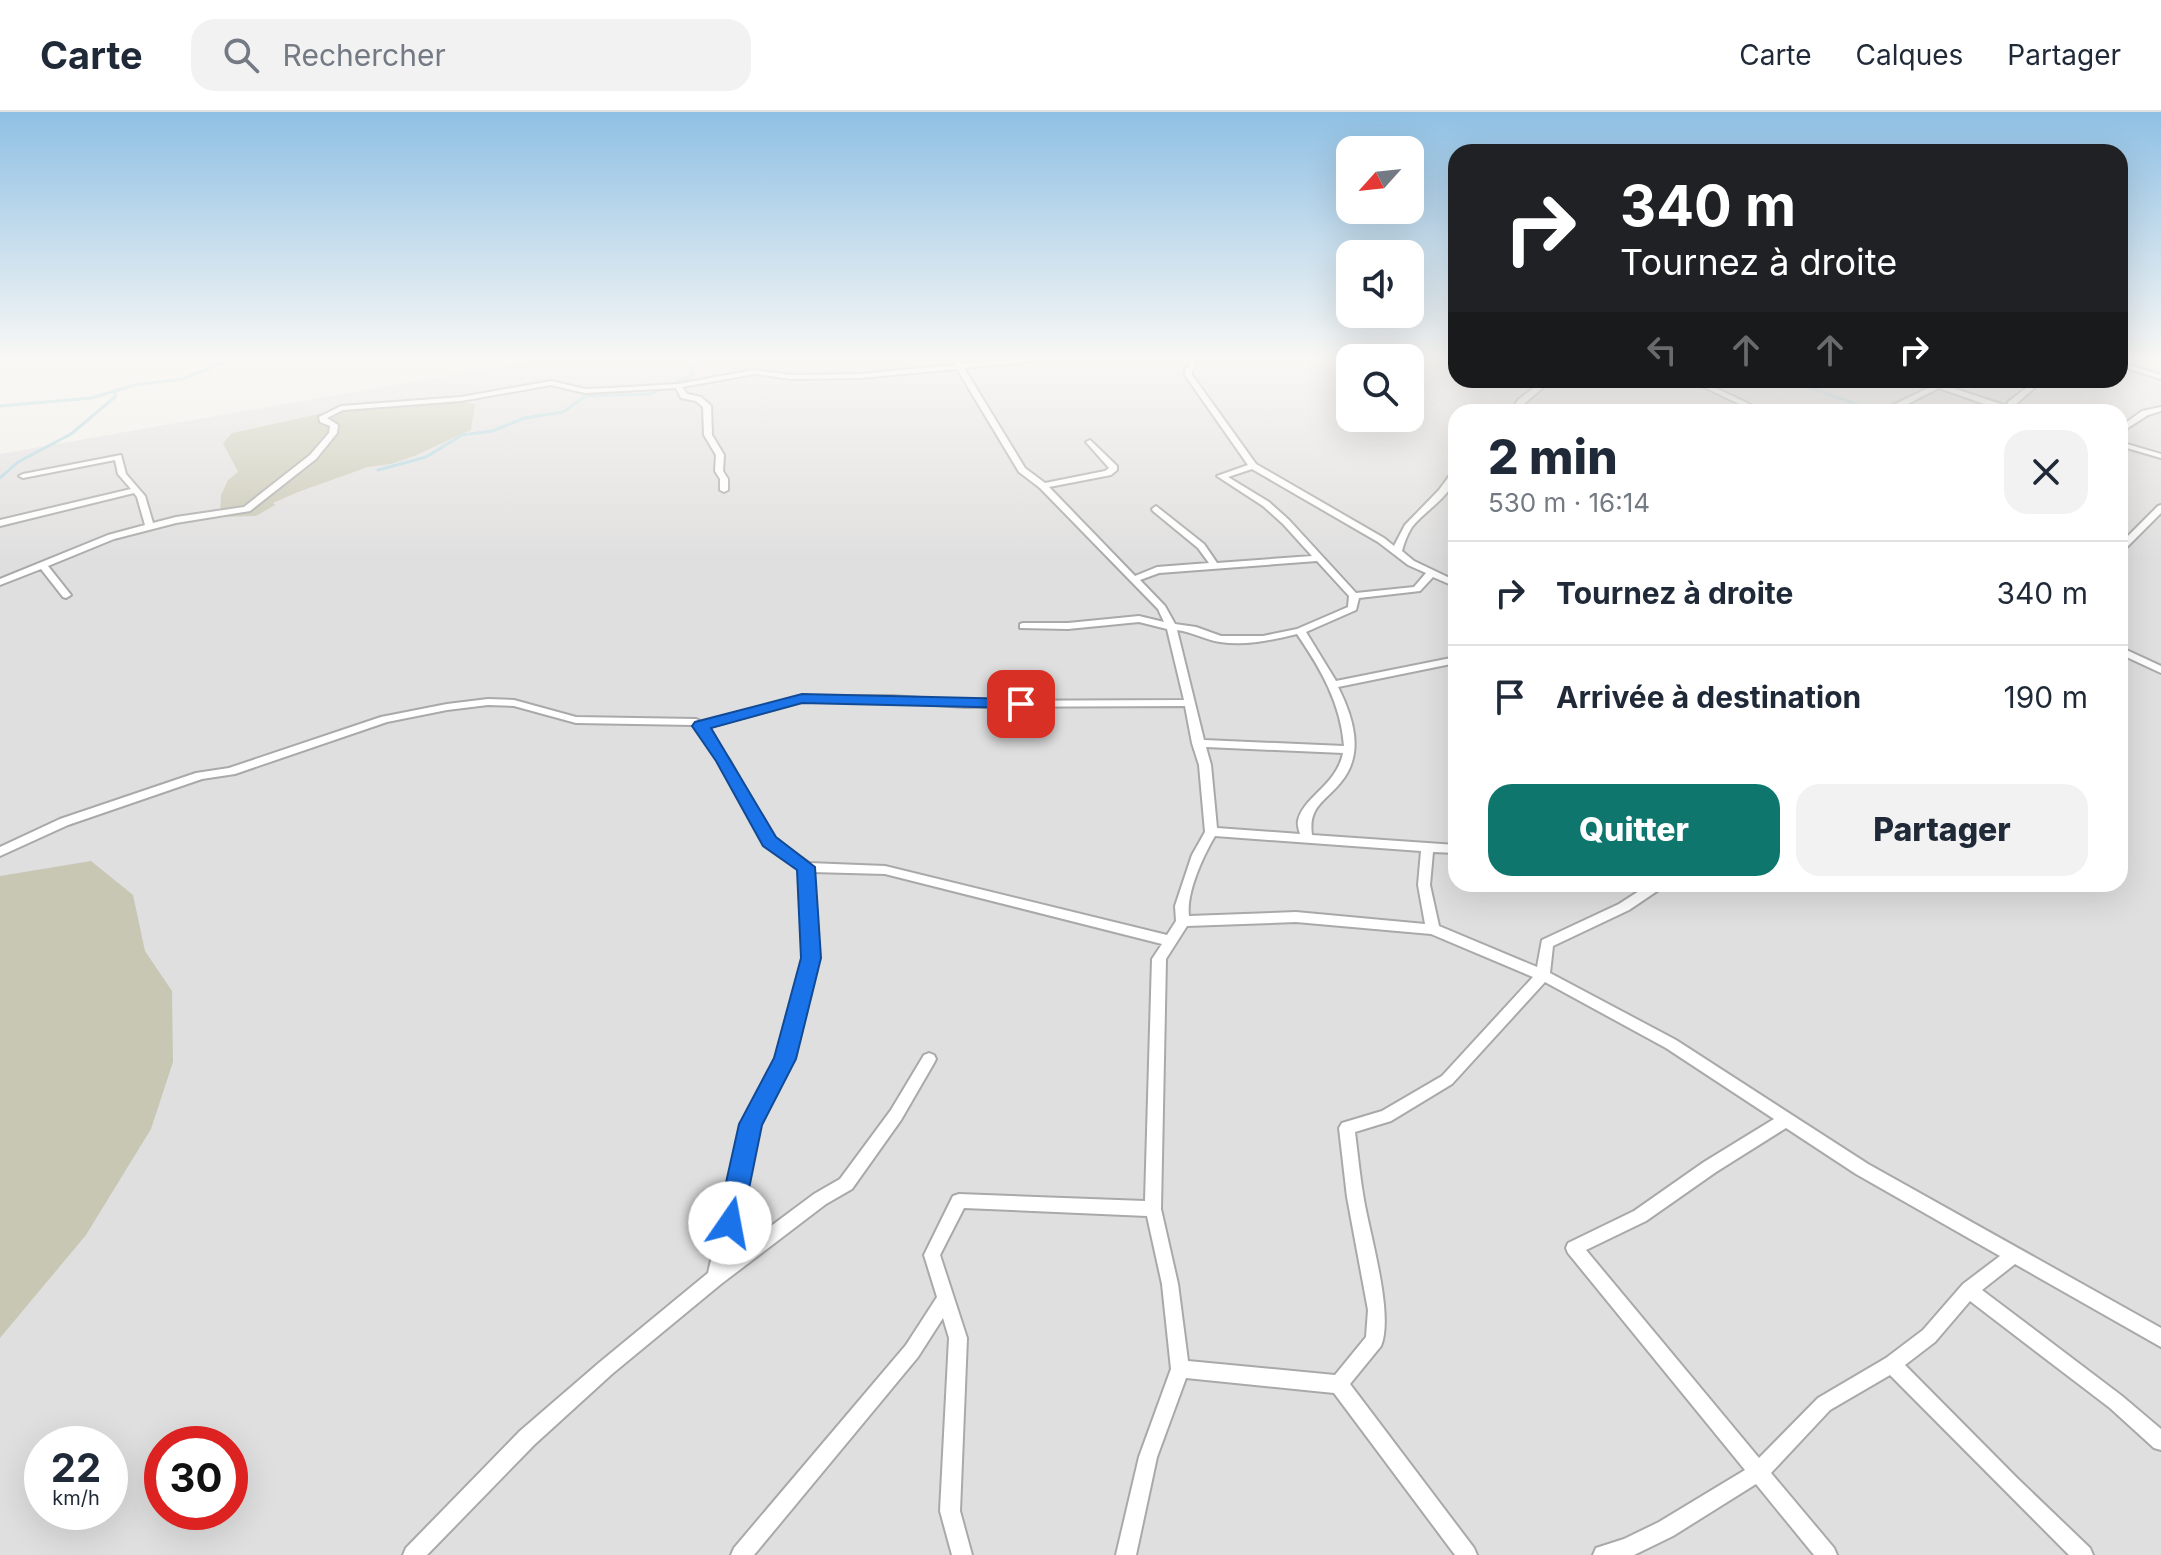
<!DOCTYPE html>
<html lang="fr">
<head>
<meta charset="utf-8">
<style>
	body { margin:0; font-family:Inter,sans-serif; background:#f2f2f3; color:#1f2937; height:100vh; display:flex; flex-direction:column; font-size:30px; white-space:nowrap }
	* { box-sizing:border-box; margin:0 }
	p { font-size:26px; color:#747a83 }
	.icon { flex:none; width:44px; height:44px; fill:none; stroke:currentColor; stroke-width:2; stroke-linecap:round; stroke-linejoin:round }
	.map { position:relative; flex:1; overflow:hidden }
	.sheet { position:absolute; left:1448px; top:292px; width:680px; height:488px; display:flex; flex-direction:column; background:#fff; border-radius:24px; box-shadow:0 8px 32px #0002 }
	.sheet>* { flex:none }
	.guide { position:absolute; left:1448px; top:32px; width:680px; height:244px; border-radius:24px; box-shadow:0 8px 32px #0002; background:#202124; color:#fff; overflow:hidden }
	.needle { width:52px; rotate:243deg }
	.tools { position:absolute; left:1336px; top:24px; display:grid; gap:16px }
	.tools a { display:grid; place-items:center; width:88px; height:88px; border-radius:16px; background:#fff; box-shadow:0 8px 32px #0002; font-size:40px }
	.speed { position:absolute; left:24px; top:1314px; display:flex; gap:16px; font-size:40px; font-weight:700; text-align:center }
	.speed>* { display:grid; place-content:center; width:104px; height:104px; border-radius:50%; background:#fff; box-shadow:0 8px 32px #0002; line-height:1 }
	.speed small { font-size:20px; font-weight:400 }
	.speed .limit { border:12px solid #d22; background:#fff; color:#111 }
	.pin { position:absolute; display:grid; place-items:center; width:68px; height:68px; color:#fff; margin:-34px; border-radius:16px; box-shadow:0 4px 12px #0006 }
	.me { position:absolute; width:88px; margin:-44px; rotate:12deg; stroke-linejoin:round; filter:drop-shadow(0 0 6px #0008) }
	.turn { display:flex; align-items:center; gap:28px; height:168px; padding:0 40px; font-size:36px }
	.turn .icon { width:104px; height:104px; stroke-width:2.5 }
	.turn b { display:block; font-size:56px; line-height:68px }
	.lanes { display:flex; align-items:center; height:76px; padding:0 40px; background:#0003; justify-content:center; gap:40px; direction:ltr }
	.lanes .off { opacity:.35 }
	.round { display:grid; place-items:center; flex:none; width:84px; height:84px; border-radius:24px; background:#f2f2f3 }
	.head { display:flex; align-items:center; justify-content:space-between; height:136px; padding:0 40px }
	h1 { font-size:48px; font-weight:800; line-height:60px }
	.cta { display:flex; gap:16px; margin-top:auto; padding:16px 40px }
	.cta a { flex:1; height:92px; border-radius:24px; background:#0f766e; color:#fff; font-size:32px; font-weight:800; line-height:92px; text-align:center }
	.cta a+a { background:#f2f2f3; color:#1f2937 }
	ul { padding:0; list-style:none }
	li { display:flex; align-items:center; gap:24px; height:104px; padding:0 40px; border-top:2px solid #e0e1e3 }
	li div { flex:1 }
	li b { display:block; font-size:30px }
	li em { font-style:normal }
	header { display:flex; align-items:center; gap:48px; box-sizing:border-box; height:112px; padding:0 40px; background:#fff; border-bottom:2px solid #e0e1e3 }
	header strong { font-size:38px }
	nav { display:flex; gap:44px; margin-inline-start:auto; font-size:28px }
	.search { width:560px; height:72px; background:#f2f2f3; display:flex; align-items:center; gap:20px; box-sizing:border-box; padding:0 28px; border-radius:24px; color:#747a83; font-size:30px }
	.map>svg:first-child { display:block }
</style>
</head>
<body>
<header>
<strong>Carte</strong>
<div class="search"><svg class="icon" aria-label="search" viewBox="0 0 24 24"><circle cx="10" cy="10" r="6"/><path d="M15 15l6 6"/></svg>Rechercher</div>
<nav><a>Carte</a><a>Calques</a><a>Partager</a></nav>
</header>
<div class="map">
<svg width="2161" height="1443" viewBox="0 0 2161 1443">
	<rect width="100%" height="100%" fill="#f2efe9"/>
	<path fill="#e0dfdf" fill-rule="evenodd" d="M541,247h809v59h60v-59h46v21h664v-21h41v1196h-2161v-1101zM1456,300h664v472h-664zM42,1332h68v68h-68zM162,1332h68v68h-68z"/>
	<path fill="#c7c7b4" d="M451,288l24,4 -4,26 -57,26 -23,8 -23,3 -70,25 -25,11 2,2 -19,11 -36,1 1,-22 7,-15 10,-8 -15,-29 9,-10 109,-24z
		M91,749l42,34 12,56 27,40 1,71 -22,67 -65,106 -86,103v-462z"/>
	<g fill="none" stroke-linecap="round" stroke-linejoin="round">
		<path stroke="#aad3df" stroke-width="3" d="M1789,268l89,32
			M0,294l91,-8 44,-13 47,-6 51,-20
			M378,358l48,-13 36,-22 30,-4 33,-13 38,-6 23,-16 65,-2 43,-20 -4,-3 5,-7 -3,-5
			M0,366l18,-16 53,-28 44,-37v-5"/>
		<g stroke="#a9a9a9" stroke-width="4">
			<path id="minor" d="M952,247h6l4,5 54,-5h22l-3,2 -71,7 61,100 20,15 60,-12 4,-3 -23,-26 4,-2 27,26v4l-6,5 -62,12 86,89 22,-9 52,-4 -11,-15 -45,-37 -1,-2 4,-3 48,38 13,19 95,-7 -29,-32 -20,-18 -46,-30 31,-11 -63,-90v-5l4,-4 -3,-7h6l4,7 -4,5v4l64,89 128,74 10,8 11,-21 34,-35 14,-19h3c0,23 -31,39 -44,56 -5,8 -8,16 -10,24l12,10 42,20v6l-23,-10 -13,14 -61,7 -3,12 -50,22 30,49 120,-24v6l-118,24c15,30 27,66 3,95 -16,20 -33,24 -29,53l144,10v8l-23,-1 -3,33 9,41 98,41 5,-27 77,-36 31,-20h15l-2,3 -34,23 -76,36 -3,27 126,67 192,124 293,164v19l-146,-83 -33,26 140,106 39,33v21l-7,-2 -44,-40 -140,-107 -35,41 -30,23 112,113 73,70 3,7h-24l-179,-180 -60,35 -59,63 63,75 3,7h-23l-58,-71 -83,52 -39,19h-41l3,-7 28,-9 35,-17 86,-52 -177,-217 -2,-5 2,-5 66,-32 70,-49 70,-43 -108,-71 -121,-66 -93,102 -61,37 -36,11c3,23 5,46 9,68 6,35 30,115 17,146l-31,38 124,164 3,7h-22l-121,-162 -148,-15 -29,79 -21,98h-20l23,-98 32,-88 -9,-85 -15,-68 -183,-8 -24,47 27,83 -7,173 12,44h-20l-12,-44 9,-173 -6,-20 -25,39 -164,198h-23l3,-7 172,-203 31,-48 -13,-42 29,-59 6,-2 186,7 7,-242 10,-15 -277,-70 -73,-2 6,86 -26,101 -34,66 -30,133 86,-64 26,-15 51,-69 33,-55 5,-2 5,2 2,4 -2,4 -33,57 -49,69 -26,15 -105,80 -109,90 -78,71 -107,110h-24l3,-7 114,-117 80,-69 108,-89 35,-149 35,-65 26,-101 -4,-89 -35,-25 -46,-82 -26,-37 -117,-2 -62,-17 -26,-1 -41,5 -60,12 -152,52 -33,5 -134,46 -68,31v-9l60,-28 136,-46 33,-5 152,-51 66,-13 41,-5 26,1 62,17 120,2 6,3 100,-26h90l73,5 219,-1 -17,-71 -28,-7 -71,7 -48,-1v-4l3,-1h45l71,-7 25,6 -6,-13 -118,-121 -21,-16 -62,-103 -97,9 -68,1 -38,-5 -72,13 5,7 14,3 10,9 1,29 12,20 -1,16 5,8v11l-4,2 -4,-2v-11l-5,-8 1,-16 -12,-20 -1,-28 -7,-6 -15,-3 -5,-10 -91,5 -34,-8 -90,16 -118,9 -16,8 11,7 -1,8 -21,26 -66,52 -74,12 -62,16 -66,27 23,29 -5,3 -3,-1 -22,-28 -41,16v-6l108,-44 37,-10 -8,-28 -3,-4 -134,33v-6l131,-31 -13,-15 -3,-14 -92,18 -4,-2 4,-2 98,-19 5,19 19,22 8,27 23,-6 68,-10 66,-52 19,-22 1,-7 -10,-4 -1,-5 22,-11 120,-9 90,-16 34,8 26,-1 67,-4 76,-14 38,5 68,-1 95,-9zM1252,357l126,73 30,23 18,8 -12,14 -58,6 -67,-73 -20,-18 -41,-25zM1317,449l32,35 -1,11 -51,22 -34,7h-42l-25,-9 -21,-3 -10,-18 -25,-26 19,-7zM1177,518c16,2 28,10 43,12 26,4 52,-2 77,-8 24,35 44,70 47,112l-140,-6zM802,590h90l73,5 220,-1 7,37 7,22 6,67 -13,23 -17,51 1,15 -9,14 -282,-69 -76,-3 -36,-25 -43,-77 -24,-33zM1206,635l137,6c-6,32 -41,45 -45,68 -1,4 1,9 2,13l-83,-6 -6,-63zM1215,724l206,15 -3,34 7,39 -129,-12 -107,4c-3,-23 14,-60 26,-80zM1296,810l135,12 102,43 -91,99 -60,35 -40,12 -3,5 8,69 21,113 -2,27 -31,38 -147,-14 -10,-77 -17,-75 5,-250 21,-33zM1786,1016l70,46 144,82 -37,28 -40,46 -37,28 -68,40 -59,60 -173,-208 60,-29 70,-49z
				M2120,250l41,13v4l-41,-13z
				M1544,268h8l-27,23 -7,9h-8l9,-13z
				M1689,268h10l67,32h-10z
				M1917,268h11l79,26 1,-4 23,-18 -7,-4h11l5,3 -25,22 -1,4 7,3h-14l-68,-24 -47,24h-7v-3l47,-23z
				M2161,295v4l-13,4 -28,18v-6l22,-16z
				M2120,330l41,12v4l-41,-12z
				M2161,393v8l-38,38 -3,1v-8l38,-38z
				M2120,535l41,19v7l-41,-19z"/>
		</g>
		<use href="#minor" fill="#fff" fill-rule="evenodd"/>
	</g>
	<linearGradient id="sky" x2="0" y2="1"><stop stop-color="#8fc0e4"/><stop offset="0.55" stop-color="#f9f8f5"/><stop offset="1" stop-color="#f9f8f5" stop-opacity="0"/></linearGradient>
	<rect width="2161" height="449" fill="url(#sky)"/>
	<path fill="#1a73e8" stroke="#114b97" stroke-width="2" d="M802,582l219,5 8,5 -8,4 -219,-5 -91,25 65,109 39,30 6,91 -25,101 -34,66 -20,98 -3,8 -9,4 -9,-4 -4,-8 22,-99 35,-66 27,-100 -4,-88 -34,-24 -47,-85 -24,-35 3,-4z"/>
</svg>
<div class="tools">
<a><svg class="needle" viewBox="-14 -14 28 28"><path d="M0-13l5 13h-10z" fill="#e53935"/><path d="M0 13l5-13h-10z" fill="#747a83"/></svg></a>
<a><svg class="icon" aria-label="sound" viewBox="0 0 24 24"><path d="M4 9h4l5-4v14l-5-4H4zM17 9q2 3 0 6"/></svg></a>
<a><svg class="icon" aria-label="search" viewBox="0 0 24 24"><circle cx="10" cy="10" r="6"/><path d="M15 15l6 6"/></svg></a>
</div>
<div class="speed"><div>22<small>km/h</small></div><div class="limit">30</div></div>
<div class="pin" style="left:1021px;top:592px;background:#d93025"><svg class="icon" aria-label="arrive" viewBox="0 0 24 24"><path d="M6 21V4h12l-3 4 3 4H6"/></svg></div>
<svg class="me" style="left:730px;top:1111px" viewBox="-20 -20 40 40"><circle r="19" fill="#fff"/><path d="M0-13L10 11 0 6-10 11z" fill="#1a73e8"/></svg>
<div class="guide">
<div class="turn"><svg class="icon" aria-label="right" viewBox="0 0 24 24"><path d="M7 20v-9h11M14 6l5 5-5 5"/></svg><div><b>340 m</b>Tournez à droite</div></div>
<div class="lanes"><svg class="icon off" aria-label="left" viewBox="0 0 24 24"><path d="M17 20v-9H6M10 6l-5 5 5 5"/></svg><svg class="icon off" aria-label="ahead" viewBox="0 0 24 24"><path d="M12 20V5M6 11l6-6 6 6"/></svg><svg class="icon off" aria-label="ahead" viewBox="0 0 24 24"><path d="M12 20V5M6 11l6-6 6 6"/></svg><svg class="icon" aria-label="right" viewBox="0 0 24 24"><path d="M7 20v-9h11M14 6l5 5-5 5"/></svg></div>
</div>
<section class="sheet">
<div class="head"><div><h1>2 min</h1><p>530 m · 16:14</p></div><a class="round"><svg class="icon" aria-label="close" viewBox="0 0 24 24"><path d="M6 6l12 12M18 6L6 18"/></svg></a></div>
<ul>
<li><svg class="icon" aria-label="right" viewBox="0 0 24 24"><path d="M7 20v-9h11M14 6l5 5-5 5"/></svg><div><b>Tournez à droite</b></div><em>340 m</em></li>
<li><svg class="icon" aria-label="arrive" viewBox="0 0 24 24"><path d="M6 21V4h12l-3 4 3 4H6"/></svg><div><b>Arrivée à destination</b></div><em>190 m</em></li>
</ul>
<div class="cta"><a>Quitter</a><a>Partager</a></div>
</section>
</div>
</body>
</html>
